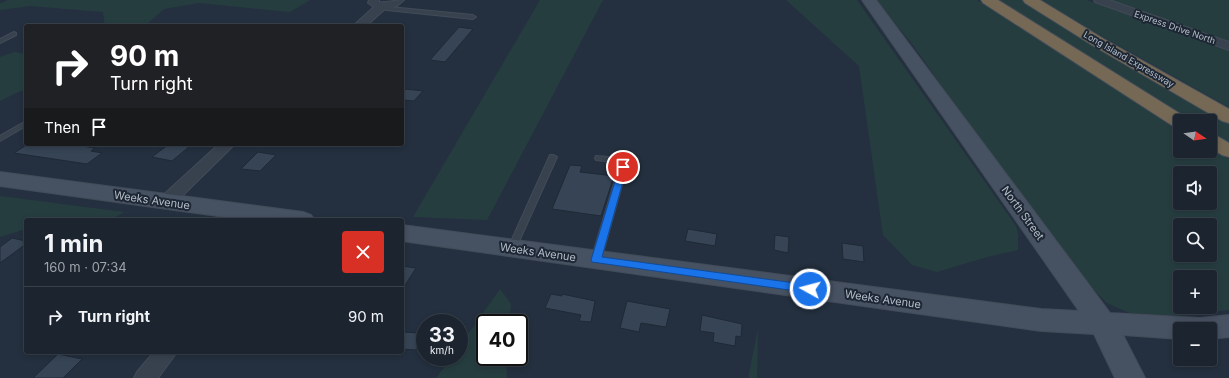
<!DOCTYPE html>
<html lang="en">
<head>
<meta charset="utf-8">
<style>
	body { margin:0; font-family:Inter,sans-serif; background:#28303b; color:#f1f3f6; height:100vh; display:flex; flex-direction:column; font-size:15px; white-space:nowrap }
	* { box-sizing:border-box; margin:0 }
	p { font-size:13px; color:#a0a4aa }
	.icon { flex:none; width:22px; height:22px; fill:none; stroke:currentColor; stroke-width:2; stroke-linecap:round; stroke-linejoin:round }
	.map { position:relative; flex:1; overflow:hidden }
	.panel { position:absolute; left:24px; top:218px; width:380px; height:136px; display:flex; flex-direction:column; background:#1b242f; border-radius:4px; box-shadow:0 2px 6px #0003,0 0 0 1px #39414b }
	.panel>* { flex:none }
	.guide { position:absolute; left:24px; top:24px; width:380px; height:122px; border-radius:4px; box-shadow:0 2px 6px #0003,0 0 0 1px #39414b; background:#202124; color:#fff; overflow:hidden }
	.needle { width:26px; rotate:103deg }
	.controls { position:absolute; left:1173px; top:114px; display:grid; gap:8px }
	.controls a { display:grid; place-items:center; width:44px; height:44px; border-radius:4px; background:#1b242f; box-shadow:0 2px 6px #0003,0 0 0 1px #39414b; font-size:20px }
	.speed { position:absolute; left:416px; top:314px; display:flex; gap:8px; font-size:20px; font-weight:700; text-align:center }
	.speed>* { display:grid; place-content:center; width:52px; height:52px; border-radius:50%; background:#1b242f; box-shadow:0 2px 6px #0003,0 0 0 1px #39414b; line-height:1 }
	.speed small { font-size:10px; font-weight:400 }
	.speed .limit { border:2px solid #111; border-radius:6px; background:#fff; color:#111 }
	.pin { position:absolute; display:grid; place-items:center; width:34px; height:34px; color:#fff; margin:-17px; border:2px solid #fff; border-radius:50%; box-shadow:0 1px 4px #0007 }
	.me { position:absolute; width:44px; margin:-22px; rotate:277deg; stroke-linejoin:round; filter:drop-shadow(0 0 3px #0008) }
	.turn { display:flex; align-items:center; gap:14px; height:84px; padding:0 20px; font-size:18px }
	.turn .icon { width:52px; height:52px; stroke-width:2.5 }
	.turn b { display:block; font-size:28px; line-height:34px }
	.then { display:flex; align-items:center; height:38px; padding:0 20px; background:#0003; gap:8px; font-size:15px }
	.round { display:grid; place-items:center; flex:none; width:42px; height:42px; border-radius:4px; background:#28303b }
	.headline { display:flex; align-items:center; justify-content:space-between; height:68px; padding:0 20px }
	h1 { font-size:24px; font-weight:700; line-height:30px }
	ul { padding:0; list-style:none }
	li { display:flex; align-items:center; gap:12px; height:60px; padding:0 20px; border-top:1px solid #39414b }
	li div { flex:1 }
	li b { display:block; font-size:15px }
	li em { font-style:normal }
	.map>svg:first-child { display:block }
</style>
</head>
<body>
<div class="map">
<svg width="1229" height="378" viewBox="0 0 1229 378">
	<rect width="100%" height="100%" fill="#24303f"/>
	<path fill="#263d40" fill-rule="evenodd" d="M7,0h303l-20,12 -91,-9 -35,6 -19,17h-40l-2,-14 -73,-6 -30,4v-7l5,-1z
		M540,0h63l-116,220 -74,-3z
		M786,0h71l159,226 2,8v16l-31,7 -50,15 -25,-7 -29,-30 -24,-169z
		M876,0h101l203,128v23h30v-4l19,12v151l-49,6 -51,-3 -22,-10 -19,-19 -57,-72 -119,-168zM1180,173h30v30h-30zM1180,225h30v30h-30zM1180,277h30v30h-30z
		M997,0h25l207,123v22l-19,-11v-13h-21l-80,-49z
		M1042,0h45l142,51v56l-140,-78z
		M1106,0h123v42z
		M15,52l11,2v36l-8,2 -18,9v-44z
		M0,196l124,16 -10,6 -88,2v9l-26,8z
		M500,289l11,15 -2,19h-24v34h21l1,21h-71l16,-21h7v-10z
		M758,329l-1,49h-8v-5z"/>
	<path fill="#364455" stroke="#1f2936" d="M459,27l14,2 -28,33 -15,-2z
		M406,89l17,2 -9,10 -12,-1v-7z
		M28,144h40l27,4 -4,3 11,2 -15,11 -73,-11z
		M169,144l21,2 -18,15 -20,-4z
		M258,152l18,3 -16,16 -19,-2z
		M570,165l12,1 -2,6 34,4 -13,40 -49,-7z
		M688,229l29,5 -2,12 -30,-5z
		M775,235l14,2 -1,16 -14,-3z
		M12,238l14,3v3l-26,19v-16z
		M842,243l21,3 1,16 -21,-3z
		M402,266l14,2 -14,22z
		M551,294l11,2v-2l33,7 -4,21 -12,-1 2,-6 -36,-7z
		M627,301l43,8 -4,18 -25,-4 -2,9 -19,-4z
		M702,315l40,9 -1,13 -5,-1 -1,10 -22,-4 1,-9 -14,-2z
		M402,332l20,1 -6,17 -14,-1z
		M58,354l24,5 -19,19h-30z"/>
	<g fill="none" stroke-linecap="round" stroke-linejoin="round">
		<g stroke="#424b58" stroke-width="2">
			<path id="lane" d="M379,6l94,9 3,2 -3,2 -96,-10v-2z
				M14,32l2,1v2l-16,8v-4z
				M26,121v5l-26,15v-5z
				M550,155h3l4,2 -41,91 -1,2h-6l-1,-2z
				M596,156l24,2 7,9 -26,93 -2,2h-6l-2,-2 28,-93 -4,-5 -19,-2 -1,-2z"/>
		</g>
		<g stroke="#424b58" stroke-width="2">
			<path id="street" d="M369,0h10v2c7,1 16,-2 25,-2l-7,6 -12,3 -19,17h-13l21,-19 -6,-4z
				M1094,0h15l120,42v8l-134,-48z
				M219,144h16l-63,62 -6,1 -6,-1 -2,-4 2,-4z
				M154,352h23l-19,26h-24l3,-6z"/>
		</g>
		<g stroke="#424b58" stroke-width="2">
			<path id="secondary" d="M862,0h14l234,313 90,5 29,-3v22l-19,2v-10h-30v10l-57,-4 22,43h-30l-21,-44 -53,-3 -639,-90v-16l639,84 38,2z
				M0,172l303,40 8,3 4,5h-68l-247,-34z"/>
		</g>
		<g stroke="#434d5a" stroke-width="2">
			<path id="highway" d="M981,0h17l189,118 2,3h-9v7l-7,-2 -190,-123z
				M1023,0h17l64,39 125,70v14l-7,-2 -130,-76 -67,-42z
				M1210,134l7,2 12,7v14l-7,-2 -12,-7z"/>
		</g>
		<use href="#lane" fill="#38424f" fill-rule="evenodd"/>
		<use href="#street" fill="#38424f" fill-rule="evenodd"/>
		<use href="#secondary" fill="#465162" fill-rule="evenodd"/>
		<use href="#highway" fill="#756955" fill-rule="evenodd"/>
	</g>
	<path fill="#1a73e8" stroke="#114b97" d="M620,165h6l1,2 -25,90 208,28 4,1 2,3 -2,3 -4,1 -218,-31 -1,-2z"/>
	<g text-anchor="middle" dominant-baseline="central" stroke-width="4" stroke-linejoin="round" paint-order="stroke">
		<g font-size="9" fill="#b5bdca" stroke="#1d2734">
			<text transform="translate(1175 27) rotate(19)">Express Drive North</text>
			<text transform="translate(1129 59) rotate(30)">Long Island Expressway</text>
		</g>
		<g font-size="11" fill="#b5bdca" stroke="#1d2734">
			<text transform="translate(152 200) rotate(8)">Weeks Avenue</text>
			<text transform="translate(1023 213) rotate(54)">North Street</text>
			<text transform="translate(538 252) rotate(8)">Weeks Avenue</text>
			<text transform="translate(883 299) rotate(8)">Weeks Avenue</text>
		</g>
	</g>
</svg>
<div class="controls">
<a><svg class="needle" viewBox="-14 -14 28 28"><path d="M0-13l5 13h-10z" fill="#e53935"/><path d="M0 13l5-13h-10z" fill="#a0a4aa"/></svg></a>
<a><svg class="icon" aria-label="sound" viewBox="0 0 24 24"><path d="M4 9h4l5-4v14l-5-4H4zM17 9q2 3 0 6"/></svg></a>
<a><svg class="icon" aria-label="search" viewBox="0 0 24 24"><circle cx="10" cy="10" r="6"/><path d="M15 15l6 6"/></svg></a>
<a>+</a>
<a>−</a>
</div>
<div class="speed"><div>33<small>km/h</small></div><div class="limit">40</div></div>
<div class="pin" style="left:623px;top:167px;background:#d93025"><svg class="icon" aria-label="arrive" viewBox="0 0 24 24"><path d="M6 21V4h12l-3 4 3 4H6"/></svg></div>
<svg class="me" style="left:810px;top:289px" viewBox="-20 -20 40 40"><circle r="17" fill="#1a73e8" stroke="#fff" stroke-width="3"/><path d="M0-11L8 9 0 5-8 9z" fill="#fff"/></svg>
<div class="guide">
<div class="turn"><svg class="icon" aria-label="right" viewBox="0 0 24 24"><path d="M7 20v-9h11M14 6l5 5-5 5"/></svg><div><b>90 m</b>Turn right</div></div>
<div class="then">Then<svg class="icon" aria-label="arrive" viewBox="0 0 24 24"><path d="M6 21V4h12l-3 4 3 4H6"/></svg></div>
</div>
<section class="panel">
<div class="headline"><div><h1>1 min</h1><p>160 m · 07:34</p></div><a class="round" style="background:#d93025;color:#fff"><svg class="icon" aria-label="close" viewBox="0 0 24 24"><path d="M6 6l12 12M18 6L6 18"/></svg></a></div>
<ul>
<li><svg class="icon" aria-label="right" viewBox="0 0 24 24"><path d="M7 20v-9h11M14 6l5 5-5 5"/></svg><div><b>Turn right</b></div><em>90 m</em></li>
</ul>
</section>
</div>
</body>
</html>
